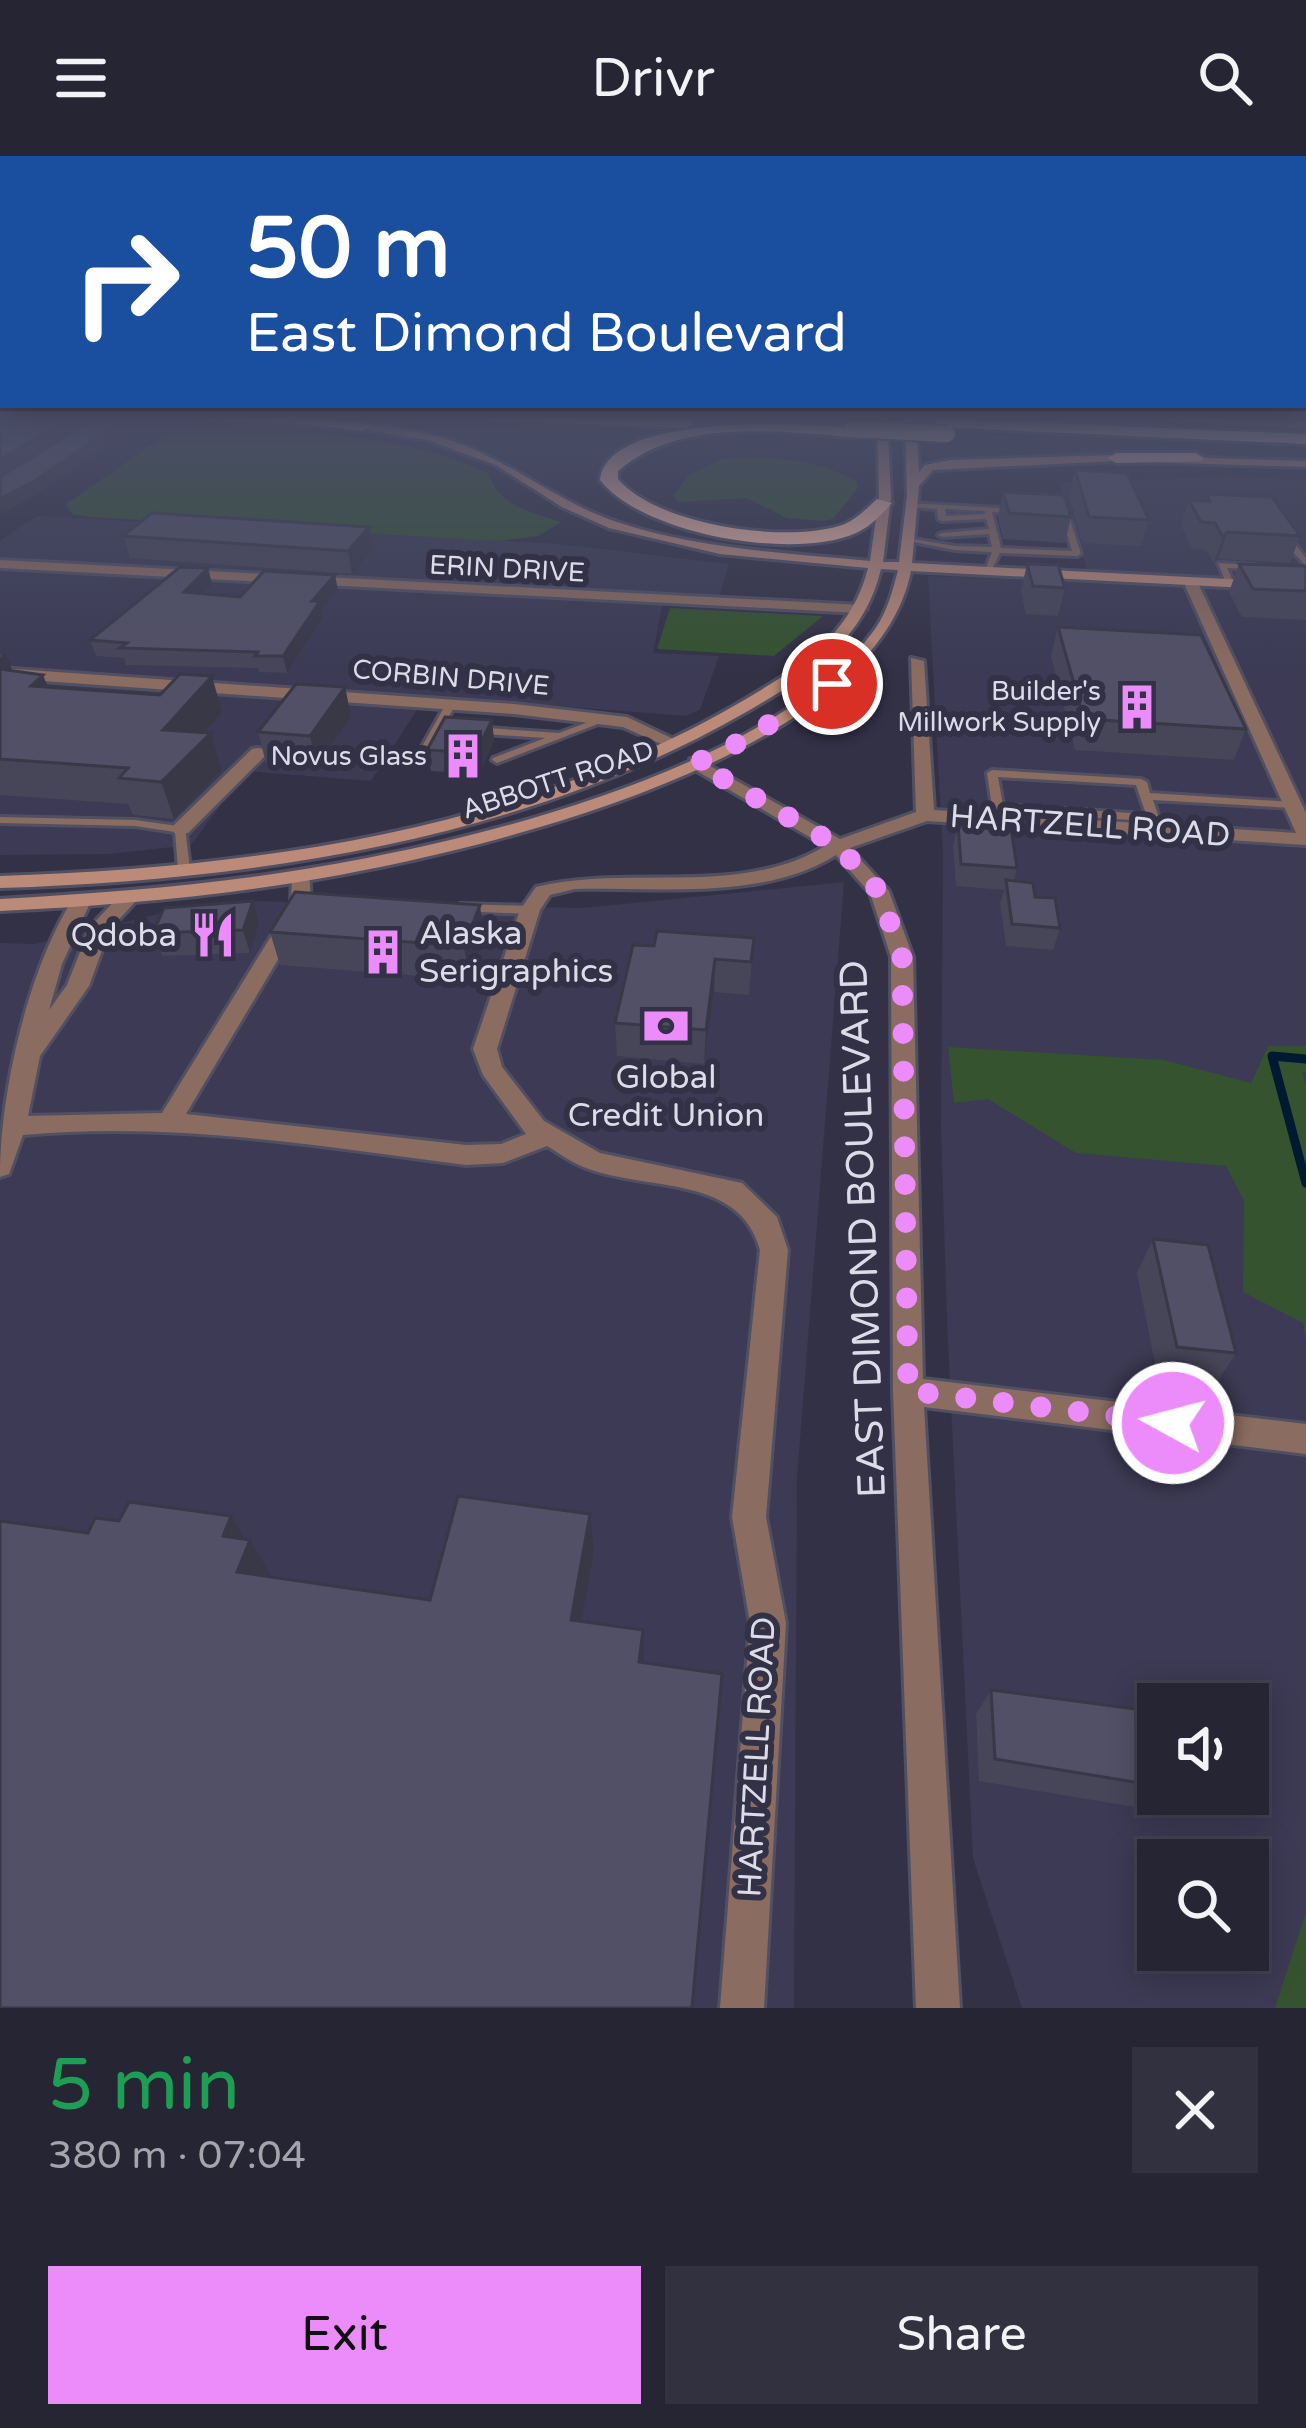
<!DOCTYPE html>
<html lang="en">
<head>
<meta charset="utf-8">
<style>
	body { margin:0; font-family:"Varela Round",sans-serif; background:#323140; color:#f1f3f6; height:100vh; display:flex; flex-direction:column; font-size:45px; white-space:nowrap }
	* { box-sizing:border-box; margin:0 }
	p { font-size:39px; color:#a4a5ac }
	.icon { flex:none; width:66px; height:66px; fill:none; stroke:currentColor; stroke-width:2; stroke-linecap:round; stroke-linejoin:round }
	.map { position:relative; height:1852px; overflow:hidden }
	.sheet { display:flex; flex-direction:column; background:#262534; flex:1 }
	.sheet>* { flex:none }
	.guide { position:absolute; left:0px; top:0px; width:1308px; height:252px; box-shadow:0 6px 30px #0003,0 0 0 3px #42424f; background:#1a4fa0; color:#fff; overflow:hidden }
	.controls { position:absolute; left:1137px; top:1527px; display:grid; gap:24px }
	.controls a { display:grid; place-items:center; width:132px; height:132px; border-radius:0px; background:#262534; box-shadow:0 6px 30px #0003,0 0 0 3px #42424f; font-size:60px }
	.pin { position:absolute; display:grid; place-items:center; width:102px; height:102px; color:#fff; margin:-51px; border:6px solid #fff; border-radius:50%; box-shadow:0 3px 12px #0007 }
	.me { position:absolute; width:132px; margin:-66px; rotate:277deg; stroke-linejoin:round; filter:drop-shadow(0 0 9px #0008) }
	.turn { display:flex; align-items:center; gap:42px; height:252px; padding:0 48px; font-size:54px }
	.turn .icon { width:156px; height:156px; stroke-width:2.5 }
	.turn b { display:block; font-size:84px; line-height:102px }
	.round { display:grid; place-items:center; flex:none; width:126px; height:126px; border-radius:0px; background:#323140 }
	.overview { display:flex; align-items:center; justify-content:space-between; height:204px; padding:0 48px }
	h1 { font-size:72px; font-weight:600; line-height:90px; color:#1e9e55 }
	.cta { display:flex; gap:24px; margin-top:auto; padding:24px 48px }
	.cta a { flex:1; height:138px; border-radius:0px; background:#ec8cfb; color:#111; font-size:48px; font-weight:600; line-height:138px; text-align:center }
	.cta a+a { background:#323140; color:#f1f3f6 }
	header { display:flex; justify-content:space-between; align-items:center; height:156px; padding:0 48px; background:#262534; font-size:54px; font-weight:600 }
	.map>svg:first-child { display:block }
</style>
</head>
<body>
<header><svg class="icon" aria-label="menu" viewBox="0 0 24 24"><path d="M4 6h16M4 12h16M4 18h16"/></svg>Drivr<svg class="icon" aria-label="search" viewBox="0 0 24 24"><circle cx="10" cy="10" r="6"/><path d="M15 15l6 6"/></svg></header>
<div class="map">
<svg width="1306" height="1852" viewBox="0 0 1306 1852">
	<rect width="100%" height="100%" fill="#333146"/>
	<path fill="#3c3a54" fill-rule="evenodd" d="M1232,320l74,4v1528h-284l-49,-150 -26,-536 -6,-194 2,-273 -15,-279 159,6 -1,-17 -26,-82zM1158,1548h90v90h-90zM1158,1704h90v90h-90z
		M37,360l522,28 170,20 -10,34 -57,8 -9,47 66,3 -19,54 -14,6 -260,-20 -55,85 -125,-10 -55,74 -82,9 -109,1v-314z
		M844,726l-47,596 -3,530h-794v-1065l35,1 131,-32 84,-11 333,7z"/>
	<path fill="#34532e" d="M287,277c70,4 138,10 202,41 9,32 43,38 72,48l-23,14 -40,5 -408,-24 -18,-3 -6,-10 102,-70z
		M724,302c41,-2 100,1 134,25l-1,6 -24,30 -11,2 -35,-3 -40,-20 -69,4 -5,-6 16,-21z
		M670,452l153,8 -49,40 -117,-7z
		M1268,890h38v26l-4,1 4,11v256l-3,-17 -60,-31 1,-91 -18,-35 -150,-13 -88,-54 -34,4 -6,-56 216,13 87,23z
		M1306,1756v96h-31z"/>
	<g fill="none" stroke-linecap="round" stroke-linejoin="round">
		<path stroke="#001a32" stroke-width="9" d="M1306,903l-34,-3 34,127"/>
		<g stroke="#515063" stroke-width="6">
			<path id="lane" d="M908,347l111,6 -3,4 -24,-1 9,36 71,3 -10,-34 -8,-4 7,-2 8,5 12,38 -4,2 -77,-3 -10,20h-6l8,-21 -37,-2 -52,-10 4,-2 48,8 37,1 -3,-13 -47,3 -4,-2 4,-2 47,-4 -3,-10 -44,2 -4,-2 -1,-10 -26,-2zM945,353l40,2v3l-39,2z
				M1290,389h6l10,13v8l-16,-17z
				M1218,407l37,2 4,2 -4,2 -28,-1 7,15 -4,3 -4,-3z
				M451,545l5,3 -12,21 115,8 40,-15 9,2 -111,43 -5,-3 1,-2 52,-20 -104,-7 -17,30h-8l-1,-2 32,-57z
				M992,614l149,9 6,3 3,11 142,9 6,3 -6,3 -139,-8 10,30 -6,4 -4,-2 -5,-11 -144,-9 2,8 -6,3 -6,-3 -7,-47zM998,621l138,8 10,29 -143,-9z
				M0,661l135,3 50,7 5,42 -6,4 -6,-4 -3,-37 -40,-6 -135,-3z
				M461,748l69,2 6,4 -6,4 -73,-3v-6z"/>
		</g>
		<g stroke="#515063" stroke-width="6">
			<path id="street" d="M0,404l860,45 7,4 -7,4 -860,-45z
				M1190,421l7,4 109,232v32l-379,-24 -77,27 39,43 24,66 10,422 383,45v30l-382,-47 36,601h-44l-23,-617 -2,-434 -21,-64 -34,-38c-73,46 -177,32 -261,34l-25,6 -10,15 -43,139 5,18 42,54 56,32 142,30 35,34 11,33 -22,267 20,106 -22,385h-44l30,-385 -18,-106 28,-267c-20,-75 -110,-59 -171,-81 -15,-5 -29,-15 -42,-23l-44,17 -37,2c-147,-19 -294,-44 -443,-30l-14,39 -9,3c0,-85 28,-208 74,-280h14l3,4 -29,63 -13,46 18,-25 23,-58 33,-35h14v8l-27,29 -21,57 -49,70 -12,60 134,-3 129,-209 1,-28 10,-6 7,2 2,32 -125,210 280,31 35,-1 25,-10 -43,-59 -10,-26 47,-139 16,-23c93,-23 204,11 289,-41l-135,-79v-8l6,-1 144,81 76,-27 -5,-154 13,3 10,149 362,23 -113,-252z
				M0,512l514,36 113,13 57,27 -14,4 -47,-21 -109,-13 -514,-36z
				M258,592l6,1v8l-76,76h-14v-8l78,-76z"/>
		</g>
		<g stroke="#515063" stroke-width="6">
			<path id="secondary" d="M126,259c99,0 204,-3 301,19 73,16 123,66 190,88 81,27 169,31 253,39l9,-64 -2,-82h10l4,82 -8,65h16l8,-66 -2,-81h10l4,57 6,-7 25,-5 166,-5 190,6v6l-190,-6 -183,9 -14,16 -7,77 394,20v8l-395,-20c-38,192 -446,284 -612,311 -99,16 -199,24 -299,29v-12c100,-6 200,-13 299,-29 166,-26 473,-99 576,-241 12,-17 18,-39 23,-59l-17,-1c-17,72 -73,107 -133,142 -223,129 -493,169 -748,177v-12c249,-8 513,-44 732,-169 60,-35 118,-67 136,-139l-148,-14 -111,-26 -47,-21 -66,-42 -69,-25 -64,-11z
				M1129,259l177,7v6l-172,-10z"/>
		</g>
		<g stroke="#515063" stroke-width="6">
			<path id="highway" d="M230,259h63l78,11 -8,5z
				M485,259l201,3 8,5 -8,5 -194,-8z
				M941,263l365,15v10l-370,-17 -3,-3z
				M760,268l92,3 8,5 -8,5c-75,-5 -172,-20 -234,34v8c39,46 164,64 221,47 15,-4 27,-17 38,-27l15,4c-10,11 -22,24 -36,30 -63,28 -214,1 -256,-53 6,-52 120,-55 160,-56z
				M1196,297l8,5 -2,3 -86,2 -8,-5 8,-5z"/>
		</g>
		<use href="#lane" fill="#8b6c60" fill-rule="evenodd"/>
		<use href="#street" fill="#8b6c60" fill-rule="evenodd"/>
		<use href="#secondary" fill="#bb8a78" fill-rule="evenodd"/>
		<use href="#highway" fill="#f8bba4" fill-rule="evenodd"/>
		<g stroke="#515063" stroke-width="20" stroke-linecap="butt">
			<path id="highway-bridge" d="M852,273l95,5"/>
		</g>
		<use href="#highway-bridge" stroke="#f8bba4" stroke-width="16"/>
	</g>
	<path fill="#474558" d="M1075,314l74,50 -8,26 -59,-3 -13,-48z
		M1003,336l68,25 -6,26 -62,-4 -5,-22z
		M1206,338l94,42 -10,27 -72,-4 -4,4 -8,-13 -14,-1 -11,-24 8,-25h15z
		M123,380l250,13 -21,25 -222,-16z
		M1027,408l38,24 -7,28 -32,-2 -5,-23z
		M1239,408l67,2v54l-64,-3 -13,-25z
		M208,412l4,16 -10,9 38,4 98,-7 -16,19 1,8 -36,56 -28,-1 -1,-4 -132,-3 -2,-7 -28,-2 -6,-16z
		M1058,471l188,102 -12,31 -159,-10 -24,-94z
		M0,497l13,18 35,16 174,25 -18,21h7l11,37 -48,49 -41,-4 -5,-11 -128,-9z
		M345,531l6,30 -34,50 -51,-4 -8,-31z
		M492,564l2,21 -15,33 -48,-3 -4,-21z
		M958,668l59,44 -3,13 21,16 25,31 -7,22 -47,-4 -6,-43 4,-13 -48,-4 -3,-40z
		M259,767l-9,30 -88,3 -9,-23z
		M270,776l214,6 -15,42 -189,-15z
		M754,782l-5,57 -35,-3 -10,72 -87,-8 -2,-33 39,-77z
		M1153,1083l83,114 -21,32 -57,-6 -21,-106z
		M991,1534l167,22v82h51l-26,21 -204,-34 -3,-67z"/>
	<path fill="#393847" d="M72,259h7l3,8 -82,52v-15z
		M131,259h3l2,10 -98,69 -38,20v-15z
		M369,371l4,22 -21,25 -4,-23z
		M1227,376l-9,27 -4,4 9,-26z
		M208,412l4,16 -24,23 -4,-15z
		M335,419l3,15 -16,19 1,8 -36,56 -4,-17 29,-55z
		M5,497l15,35 -20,7v-37z
		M43,519l14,35 -26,-24z
		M212,520l10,36 -47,55 -12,-37z
		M345,531l6,30 -34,50 -7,-31z
		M492,564l2,21 -15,33 -3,-21z
		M211,577l11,37 -48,49 -13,-37z
		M253,745l6,22 -9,30 -7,-23z
		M480,749l4,33 -15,42 -5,-34z
		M715,803l-1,33 -10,72 2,-34z
		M590,1358l4,37 -18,102 -5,-33z
		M231,1360l17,28 2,-4 21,36 -34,-4 -14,-36z
		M643,1474l1,33 -5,-1z"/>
	<path fill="#525066" stroke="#393847" stroke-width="3" d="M0,259h72l-72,45z
		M101,259h30l-98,67 -33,17v-22z
		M1075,314l52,3 22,47 -60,-3z
		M1003,336l61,3 7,22 -62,-4z
		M1206,338l66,3 28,39 -73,-4 -4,5 -8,-14 -14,-1 -12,-22 21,1z
		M152,357l217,14 -21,24 -225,-15z
		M1027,408l31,1 7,23 -32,-2z
		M1239,408l67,2v25l-53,-2z
		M180,411l28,1 -24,24 56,5 24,-26 71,4 -23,26h8l-37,55h-28l3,-4 -138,-4 7,-5 -37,-3z
		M1058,471l143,8 45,94 -162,-10z
		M0,513l43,6 -12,11 129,9 20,-21 32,2 -49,54 48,3 -50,49 -42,-4 9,-10 -128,-9z
		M296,528l49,3 -35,49 -52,-4z
		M445,561l47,3 -16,33 -49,-3z
		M958,668l53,4 6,40 -56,-4z
		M1006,724l27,3 2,14 20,1 5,30 -48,-4z
		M295,736l185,13 -16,41 -194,-14z
		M253,745l-10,29 -90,3 11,-25z
		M657,775l97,7 -3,24 -36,-3 -9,71 -91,-7 18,-78 21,1z
		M1153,1083l55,6 28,108 -59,-6z
		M458,1340l132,18 -19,106 72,10 -4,32 83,12 -30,334h-692v-487l88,12 7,-15 24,3 10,-19 102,14 -8,20 27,4 -13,32 193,28z
		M991,1534l167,22v74l-163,-27z"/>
	<linearGradient id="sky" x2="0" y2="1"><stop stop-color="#1c1b26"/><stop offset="0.5" stop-color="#4a4e68"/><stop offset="1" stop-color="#4a4e68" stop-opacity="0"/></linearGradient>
	<rect width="1306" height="519" fill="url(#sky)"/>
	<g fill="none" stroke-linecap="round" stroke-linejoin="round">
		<path stroke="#ec8cfb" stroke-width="21" stroke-dasharray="0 37.8" d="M832,528l-86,55 -50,24 142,83 41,45 23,66 6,434 265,32"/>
	</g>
	<defs>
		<g id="building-bare" transform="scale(3.6)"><path d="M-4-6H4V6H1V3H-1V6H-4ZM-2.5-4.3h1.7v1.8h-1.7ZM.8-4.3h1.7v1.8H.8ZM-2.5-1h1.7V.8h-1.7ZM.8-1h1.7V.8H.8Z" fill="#ec8cfb" stroke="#333146" stroke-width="2.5" paint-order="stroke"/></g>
		<g id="restaurant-bare" transform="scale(3.6)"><path d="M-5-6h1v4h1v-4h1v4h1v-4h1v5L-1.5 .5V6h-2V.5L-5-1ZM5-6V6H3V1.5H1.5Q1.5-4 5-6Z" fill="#ec8cfb" stroke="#333146" stroke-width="2.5" paint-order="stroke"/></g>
		<g id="bank-bare" transform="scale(3.6)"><path d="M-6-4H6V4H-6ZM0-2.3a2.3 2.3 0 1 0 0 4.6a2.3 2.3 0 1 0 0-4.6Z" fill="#ec8cfb" stroke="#333146" stroke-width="2.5" paint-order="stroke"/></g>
	</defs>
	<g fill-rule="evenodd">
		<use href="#building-bare" x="1137" y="551"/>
		<use href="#building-bare" x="463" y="600"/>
		<use href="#restaurant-bare" x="213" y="779"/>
		<use href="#building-bare" x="383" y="796"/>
		<use href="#bank-bare" x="666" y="870"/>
	</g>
	<g text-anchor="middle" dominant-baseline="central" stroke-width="12" stroke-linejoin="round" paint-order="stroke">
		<g font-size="27" fill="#dcdce9" stroke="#333146">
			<text transform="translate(507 413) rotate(3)">ERIN DRIVE</text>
			<text transform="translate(451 522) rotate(5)">CORBIN DRIVE</text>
			<text transform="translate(558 624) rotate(-18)">ABBOTT ROAD</text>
		</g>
		<g font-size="27" fill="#dcdce9" stroke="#333146" text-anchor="end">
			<text x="1101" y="535">Builder's<tspan x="1101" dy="31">Millwork Supply</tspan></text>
			<text x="427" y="600">Novus Glass</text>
		</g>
		<g font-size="33" fill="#dcdce9" stroke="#333146">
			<text transform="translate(1090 670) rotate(4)">HARTZELL ROAD</text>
			<text transform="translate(757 1601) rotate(-87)">HARTZELL ROAD</text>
		</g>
		<g font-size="33" fill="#dcdce9" stroke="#333146" text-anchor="start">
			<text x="419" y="777">Alaska<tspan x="419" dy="38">Serigraphics</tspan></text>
			<text x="177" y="779" text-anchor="end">Qdoba</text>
			<text x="666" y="921" text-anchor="middle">Global<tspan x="666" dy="38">Credit Union</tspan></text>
		</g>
		<g font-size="39" fill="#dcdce9" stroke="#333146">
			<text transform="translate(863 1073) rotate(-92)">EAST DIMOND BOULEVARD</text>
		</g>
	</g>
</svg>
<div class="controls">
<a><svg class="icon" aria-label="sound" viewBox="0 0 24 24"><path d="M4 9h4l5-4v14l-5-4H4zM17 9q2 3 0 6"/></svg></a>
<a><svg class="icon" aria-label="search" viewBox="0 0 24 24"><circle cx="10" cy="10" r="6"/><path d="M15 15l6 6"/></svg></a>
</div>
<div class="pin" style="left:832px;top:528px;background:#d93025"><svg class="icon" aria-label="arrive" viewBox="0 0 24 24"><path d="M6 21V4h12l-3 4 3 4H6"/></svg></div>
<svg class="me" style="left:1173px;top:1267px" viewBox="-20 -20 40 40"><circle r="17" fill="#ec8cfb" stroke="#fff" stroke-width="3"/><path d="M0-11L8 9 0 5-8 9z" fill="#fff"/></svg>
<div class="guide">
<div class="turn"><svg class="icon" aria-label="right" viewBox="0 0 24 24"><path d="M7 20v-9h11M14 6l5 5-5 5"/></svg><div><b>50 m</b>East Dimond Boulevard</div></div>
</div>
</div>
<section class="sheet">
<div class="overview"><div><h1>5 min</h1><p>380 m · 07:04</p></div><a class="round"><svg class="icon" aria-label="close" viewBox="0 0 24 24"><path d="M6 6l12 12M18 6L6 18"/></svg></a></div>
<div class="cta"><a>Exit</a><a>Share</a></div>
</section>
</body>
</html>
